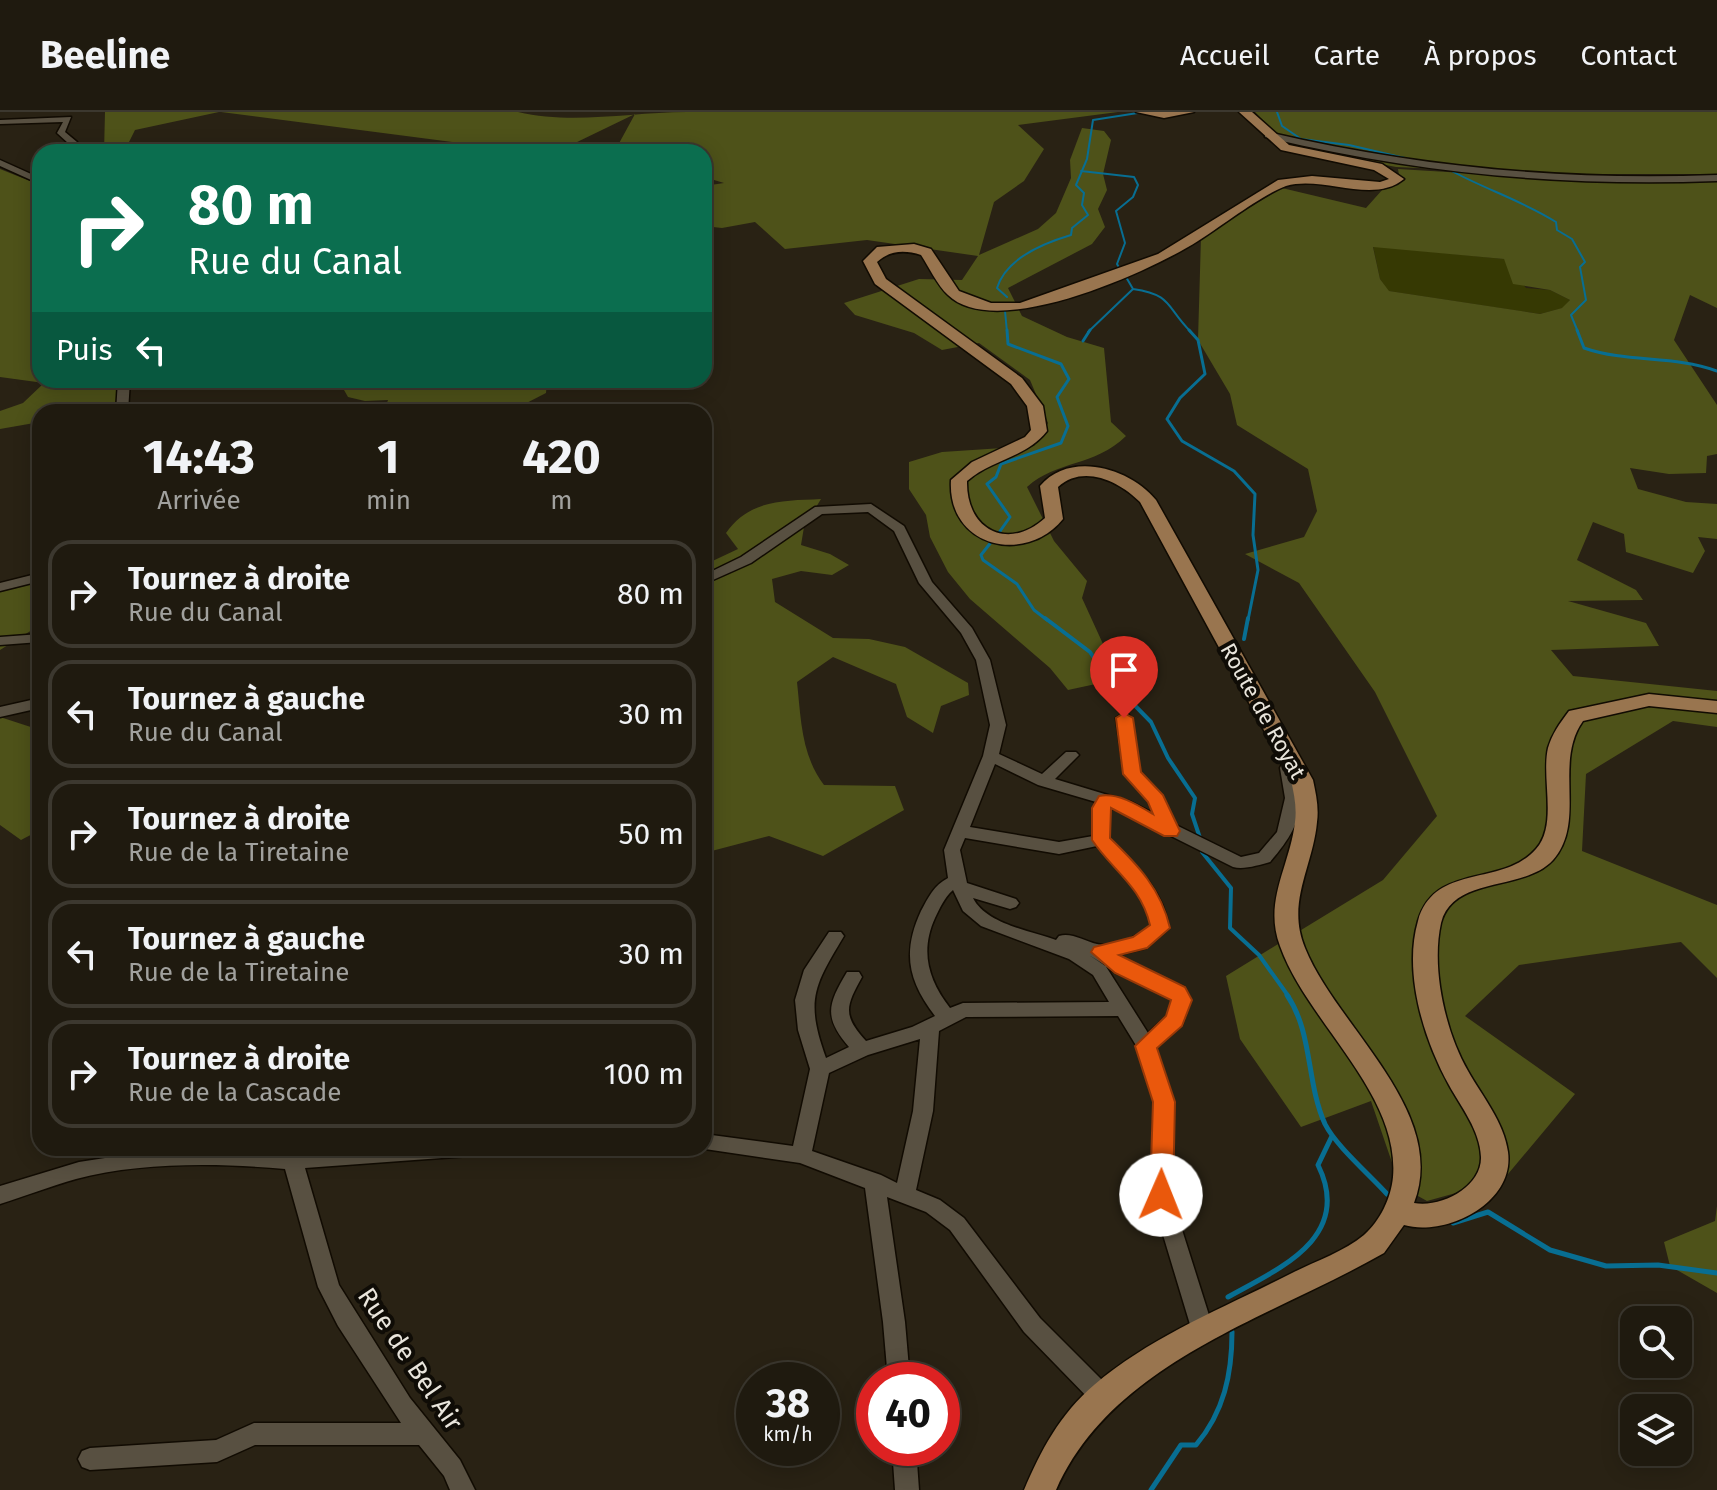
<!DOCTYPE html>
<html lang="fr">
<head>
<meta charset="utf-8">
<style>
	body { margin:0; font-family:"Fira Sans",sans-serif; background:#272318; color:#f1f3f6; height:100vh; display:flex; flex-direction:column; font-size:30px; white-space:nowrap }
	* { box-sizing:border-box; margin:0 }
	p { font-size:26px; color:#a1a19e }
	.icon { flex:none; width:44px; height:44px; fill:none; stroke:currentColor; stroke-width:2; stroke-linecap:round; stroke-linejoin:round }
	.map { position:relative; flex:1; overflow:hidden }
	.details { position:absolute; left:32px; top:292px; width:680px; height:752px; display:flex; flex-direction:column; background:#1f1a0f; border-radius:24px; box-shadow:0 4px 20px #0003,0 0 0 2px #3c382f }
	.details>* { flex:none }
	.guide { position:absolute; left:32px; top:32px; width:680px; height:244px; border-radius:24px; box-shadow:0 4px 20px #0003,0 0 0 2px #3c382f; background:#0b6e4f; color:#fff; overflow:hidden }
	.controls { position:absolute; left:1620px; top:1194px; display:grid; gap:16px }
	.controls a { display:grid; place-items:center; width:72px; height:72px; border-radius:16px; background:#1f1a0f; box-shadow:0 4px 20px #0003,0 0 0 2px #3c382f; font-size:40px }
	.speed { position:absolute; left:736px; top:1250px; display:flex; gap:16px; font-size:40px; font-weight:700; text-align:center }
	.speed>* { display:grid; place-content:center; width:104px; height:104px; border-radius:50%; background:#1f1a0f; box-shadow:0 4px 20px #0003,0 0 0 2px #3c382f; line-height:1 }
	.speed small { font-size:20px; font-weight:400 }
	.speed .limit { border:12px solid #d22; background:#fff; color:#111 }
	.pin { position:absolute; display:grid; place-items:center; width:68px; height:68px; color:#fff; margin:-82px -34px; border-radius:50% 50% 50% 0; rotate:-45deg; box-shadow:0 0 8px #0007 }
	.pin .icon { rotate:45deg }
	.me { position:absolute; width:88px; margin:-44px; rotate:1deg; stroke-linejoin:round; filter:drop-shadow(0 0 6px #0008) }
	.turn { display:flex; align-items:center; gap:28px; height:168px; padding:0 24px; font-size:36px }
	.turn .icon { width:104px; height:104px; stroke-width:2.5 }
	.turn b { display:block; font-size:56px; line-height:68px }
	.then { display:flex; align-items:center; height:76px; padding:0 24px; background:#0003; gap:16px; font-size:30px }
	.eta { display:flex; justify-content:space-evenly; align-items:center; height:136px; text-align:center }
	.eta b { font-size:48px; font-weight:700; line-height:56px }
	ul { padding:0; list-style:none }
	li { display:flex; align-items:center; gap:24px; height:108px; margin:0 16px 12px; padding:0 8px; border:4px solid #3c382f; border-radius:24px }
	li div { flex:1 }
	li b { display:block; font-size:30px }
	li em { font-style:normal }
	header { display:flex; align-items:center; gap:48px; box-sizing:border-box; height:112px; padding:0 40px; background:#1f1a0f; border-bottom:2px solid #3c382f }
	header strong { font-size:38px }
	nav { display:flex; gap:44px; margin-inline-start:auto; font-size:28px }
	.map>svg:first-child { display:block }
</style>
</head>
<body>
<header>
<strong>Beeline</strong>
<nav><a>Accueil</a><a>Carte</a><a>À propos</a><a>Contact</a></nav>
</header>
<div class="map">
<svg width="1717" height="1378" viewBox="0 0 1717 1378">
	<rect width="100%" height="100%" fill="#292214"/>
	<path fill="#363903" d="M1373,134l131,13 22,29 24,2 20,10 -7,8 -23,6 -152,-23 -8,-12z"/>
	<path fill="#4e5219" fill-rule="evenodd" d="M105,0h114l-84,18 -6,12 17,10h-42z
		M221,0h297c55,13 113,0 169,0 144,0 287,0 431,0l-100,13 26,24 -20,32 -30,21 -15,53 59,-26 18,-16 15,-35 -1,-18 12,-32 22,3 7,9 -8,34 4,16 -9,19 7,18 -13,17 -84,44 14,28 45,21 37,11 7,74 15,14c-32,31 -69,24 -99,51l27,54 33,40 -5,17 37,81 -51,11 -18,-22 -80,-69 -22,-27 -18,-35 -4,-22 -17,-26v-27l33,-10 92,-6 14,-23 -18,-43 -51,-37 -37,7 -28,-17 -59,-18 -11,-12 75,-24 43,1 16,-24 -111,-16 -82,9 -30,-27 -33,6 -18,-2v-40l20,-3 -20,-6v-25h-72l-15,-5 18,-33 -62,30 -51,7z
		M1255,0h462v62h-163l-158,-7 -88,-17 -31,-15z
		M0,57l40,16v179l-4,3 4,1v12h78l-2,23 -26,9h-50v10l-40,7v-18l23,-8 21,-20 -44,-6z
		M1398,57l151,9 168,1v129l-27,-13 -16,45 43,65v49l-10,2 -1,17 -37,1 -39,-6 8,21 48,13 31,2v35l-19,-2 7,14 -12,22 -67,-21 -2,-18 -31,-12 -16,38 59,30 7,10 -75,1 78,22 13,23 -108,4 22,26 144,15v36l-44,-6 -87,53 -4,77 135,54v73l-36,-36 -162,23 -54,51 110,78 -72,86 -76,21 -27,-15 -29,-85 -70,26 -61,-88 -14,-63 157,-96 54,-64 -62,-124 -76,-109 -54,-29 59,-17 13,-26 -9,-42 -71,-44 -7,-31 -32,-54 3,-103 81,-49 84,20 17,-19 17,-8zM1373,135l131,12 9,25 37,6 20,10 -8,8 -22,6 -151,-23 -9,-12z
		M325,268h222l-1,13 -37,19h-125l4,-12 -23,1 -17,-4 -8,-14z
		M821,387l-17,28 -3,18 29,9 19,11 -17,10 -31,-4 -29,8 3,23 58,36 36,1 36,8 63,36 1,12 -28,11 -8,27 -26,-16 -11,-33 -63,-27 -36,25c4,36 4,73 27,103l71,1 9,24 -81,46 -54,-20 -65,17v-288l34,-16 -12,-16c24,-34 57,-32 95,-34z
		M40,470v43l-40,25v-58z
		M0,605l40,13v100l-19,10 -21,-15z
		M1717,1094v87l-47,-27 -6,-24 51,-21z"/>
	<g fill="none" stroke-linecap="round" stroke-linejoin="round">
		<path stroke="#086e92" stroke-width="2" d="M1277,0l5,14 19,13 48,6 60,14
			M1448,57c36,20 73,31 108,53l1,8 15,9 13,23 -5,5 6,33 -15,15 7,17
			M1081,59l53,6 4,8 -5,12 -17,14 9,32 -8,21 4,7
			M1126,165l7,12c40,6 32,17 58,43
			M1007,185l-10,-9c9,-30 47,-45 74,-53l1,-7 16,-13 -6,-10 2,-12 -8,-8 11,-26 6,-39 51,-8
			M1005,199l2,21
			M1088,220l45,-43"/>
		<path stroke="#086e92" stroke-width="3" d="M1189,218l9,10 7,34 -25,24 -13,21 15,22 52,30 21,23 -2,41 5,35 -10,50
			M1577,218l7,18c43,15 90,7 133,23
			M1083,229l7,-11
			M998,422l12,-17 -23,-33 9,-7 5,-13 60,-21 7,-17 -11,-29 12,-18 -8,-15 -53,-20 -1,-14
			M992,429l-11,14 2,5 34,24 17,26 13,10"/>
		<path stroke="#086e92" stroke-width="4" d="M1045,506l45,34 16,24 45,46 17,36 27,40 -3,16 8,24
			M1244,527l4,-21
			M1202,740l29,36 -1,40 29,27 30,42"/>
		<path stroke="#086e92" stroke-width="5" d="M1287,883c26,38 19,87 38,129 11,22 45,51 62,70
			M1453,1111l35,-11 62,38 56,16 52,-1 59,8
			M1228,1185c50,-28 126,-59 90,-132l14,-29
			M1151,1378l30,-45h15c28,-33 36,-71 36,-113"/>
		<g stroke="#110b02" stroke-width="3">
			<path id="minor" d="M71,5l-6,15 12,10 -5,10h-8l4,-9 -11,-10 6,-11 -63,2v-4z
				M1268,20c149,35 296,49 449,43v6c-153,6 -303,-8 -452,-44v-4z
				M0,48l40,18v6l-40,-18z
				M118,268h12l-2,32h-12z
				M871,392l33,22 28,56 40,46 18,32 16,65 -7,29 43,20 24,-22h10l3,3 -24,24 76,23 24,12 -6,-12 -25,-28 -8,-56 8,-5 5,2 11,58 22,23 14,29 65,32 18,-4 18,-21 8,-34 -5,-30 2,-4 14,-3 8,5 -8,5c8,43 2,58 -26,91 -11,3 -26,8 -37,5l-114,-57 -10,-2v31c26,26 54,50 60,89l-23,20 -29,7 11,8 56,24 7,13 -9,25 -26,23 18,54 -3,93 43,136 -3,7 -8,3 -8,-3 -3,-7 -41,-136 3,-93 -17,-55 -19,-31 -152,1 -27,14 -6,80 -17,79 24,10 24,18 76,100 71,71 3,8 -3,8 -8,3 -8,-3 -71,-73 -74,-102 -24,-18 -39,-15 18,125 5,58h-22l-5,-58 -18,-134 -65,-25 -102,-15h6v-14l89,12 17,-77 -12,-39 -3,-30 9,-30 25,-38h12l3,4c-30,50 -39,64 -18,122l23,-11c-26,-30 -21,-43 -2,-75h12l3,5c-16,29 -20,38 4,64l46,-14 23,-11c-27,-35 -33,-64 -14,-105 7,-13 13,-26 27,-33l-4,-28 39,-94 7,-31 -14,-65 -15,-27 -42,-50 -25,-52 -26,-19 -46,2 -71,49 -47,21v-9l37,-18 74,-50zM995,652l43,21 58,17 -3,6v28l-34,6 -89,-15zM965,726l94,16 38,-8c23,24 49,45 54,80 -14,10 -36,23 -54,18 -13,-3 -26,-12 -38,-8l-3,4c-25,-9 -70,-16 -83,-42l37,11 6,-2 3,-4 -3,-4 -49,-16 -7,-33zM953,778l10,21 18,15 88,33 24,16 16,27 -146,1 -13,5c-22,-28 -30,-57 -15,-90 5,-10 9,-20 18,-28zM1089,843l27,18 55,24 2,3 -6,16 -19,17 -43,-68zM920,927l-7,72 -16,72 -16,-8 -69,-24 17,-78 39,-18z
				M40,461v8l-40,10v-8z
				M40,522v8l-40,3v-8z
				M40,586v10l-40,9v-10z
				M357,1036h122l-3,6 -7,2 -164,12 34,117 71,113 50,62 15,30h-25l-6,-14 -25,-31h-164l-38,17 -127,8 -8,-3 -4,-8 4,-8 8,-3 126,-8 38,-17h147l-63,-97 -20,-39 -33,-118c-65,-6 -146,-7 -209,10 -25,7 -51,17 -76,25v-18l79,-24 65,-10 104,-3 45,4z
				M892,1336h24l3,42h-24z"/>
		</g>
		<g stroke="#110b02" stroke-width="3">
			<path id="major" d="M1136,0h58l-30,6z
				M1239,0h13l37,33 93,19 22,15c-31,26 -81,-4 -118,7 -23,8 -66,41 -88,55 -47,30 -202,101 -250,54 -11,-10 -19,-28 -27,-40 -16,-5 -31,-5 -44,7l9,17 136,99 21,28 4,25c-21,27 -55,28 -80,50 -1,50 42,70 78,37l-5,-32c30,-36 90,-18 116,14l157,280c3,14 6,28 4,42 -4,45 -31,80 -12,126 31,78 144,163 109,255 27,5 68,-16 67,-46 -1,-27 -20,-50 -32,-72 -25,-45 -46,-112 -31,-164 17,-59 84,-33 118,-72 22,-24 5,-71 12,-101 4,-14 12,-25 21,-37l80,-17 68,7v12l-68,-7 -66,15c-30,42 4,100 -30,139 -29,32 -100,15 -112,63 -10,45 4,108 27,148 14,25 36,51 40,81 7,51 -62,85 -104,73l-20,28c-113,65 -271,108 -328,237h-32c17,-40 36,-76 70,-105 59,-50 132,-78 200,-113 22,-11 51,-21 70,-37 16,-14 27,-37 29,-58 7,-84 -86,-155 -113,-231 -17,-45 10,-80 15,-124 2,-14 -1,-28 -4,-42l-151,-278c-21,-21 -57,-38 -82,-15l5,32c-37,46 -116,29 -112,-39l21,-18 53,-25 6,-7 -4,-24 -16,-22 -136,-100 -12,-23 14,-14 37,-3 17,5 28,42 32,12h29l138,-49 120,-74 34,-4 68,6 9,-3 -15,-9 -93,-20z"/>
		</g>
		<use href="#minor" fill="#585041" fill-rule="evenodd"/>
		<use href="#major" fill="#99754f" fill-rule="evenodd"/>
	</g>
	<path fill="#ea580c" stroke="#983908" stroke-width="2" d="M1124,601l9,5 8,54 22,23 17,36 -3,5h-13l-53,-28 -1,30c28,27 51,51 60,90l-23,20 -28,7 66,32 7,13 -10,26 -25,22 18,54 -2,93 -3,7 -9,2 -8,-2 -3,-7 3,-93 -18,-56 31,-30 5,-16 -56,-27 -24,-21 3,-5 39,-10 17,-12c-9,-39 -37,-54 -58,-85v-32l7,-12c18,-4 39,9 54,18l-5,-12 -25,-28 -7,-56z"/>
	<g text-anchor="middle" dominant-baseline="central" stroke-width="8" stroke-linejoin="round" paint-order="stroke">
		<g font-size="22" fill="#e9e5dc" stroke="#0f0c06">
			<text transform="translate(1263 599) rotate(61)">Route de Royat</text>
		</g>
		<g font-size="26" fill="#e9e5dc" stroke="#0f0c06">
			<text transform="translate(410 1247) rotate(56)">Rue de Bel Air</text>
		</g>
	</g>
</svg>
<div class="controls">
<a><svg class="icon" aria-label="search" viewBox="0 0 24 24"><circle cx="10" cy="10" r="6"/><path d="M15 15l6 6"/></svg></a>
<a><svg class="icon" aria-label="layers" viewBox="0 0 24 24"><path d="M12 4l9 5-9 5-9-5zM3 14l9 5 9-5"/></svg></a>
</div>
<div class="speed"><div>38<small>km/h</small></div><div class="limit">40</div></div>
<div class="pin" style="left:1124px;top:606px;background:#d93025"><svg class="icon" aria-label="arrive" viewBox="0 0 24 24"><path d="M6 21V4h12l-3 4 3 4H6"/></svg></div>
<svg class="me" style="left:1161px;top:1083px" viewBox="-20 -20 40 40"><circle r="19" fill="#fff"/><path d="M0-13L10 11 0 6-10 11z" fill="#ea580c"/></svg>
<div class="guide">
<div class="turn"><svg class="icon" aria-label="right" viewBox="0 0 24 24"><path d="M7 20v-9h11M14 6l5 5-5 5"/></svg><div><b>80 m</b>Rue du Canal</div></div>
<div class="then">Puis<svg class="icon" aria-label="left" viewBox="0 0 24 24"><path d="M17 20v-9H6M10 6l-5 5 5 5"/></svg></div>
</div>
<section class="details">
<div class="eta">
<div><b>14:43</b><p>Arrivée</p></div>
<div><b>1</b><p>min</p></div>
<div><b>420</b><p>m</p></div>
</div>
<ul>
<li><svg class="icon" aria-label="right" viewBox="0 0 24 24"><path d="M7 20v-9h11M14 6l5 5-5 5"/></svg><div><b>Tournez à droite</b><p>Rue du Canal</p></div><em>80 m</em></li>
<li><svg class="icon" aria-label="left" viewBox="0 0 24 24"><path d="M17 20v-9H6M10 6l-5 5 5 5"/></svg><div><b>Tournez à gauche</b><p>Rue du Canal</p></div><em>30 m</em></li>
<li><svg class="icon" aria-label="right" viewBox="0 0 24 24"><path d="M7 20v-9h11M14 6l5 5-5 5"/></svg><div><b>Tournez à droite</b><p>Rue de la Tiretaine</p></div><em>50 m</em></li>
<li><svg class="icon" aria-label="left" viewBox="0 0 24 24"><path d="M17 20v-9H6M10 6l-5 5 5 5"/></svg><div><b>Tournez à gauche</b><p>Rue de la Tiretaine</p></div><em>30 m</em></li>
<li><svg class="icon" aria-label="right" viewBox="0 0 24 24"><path d="M7 20v-9h11M14 6l5 5-5 5"/></svg><div><b>Tournez à droite</b><p>Rue de la Cascade</p></div><em>100 m</em></li>
</ul>
</section>
</div>
</body>
</html>
